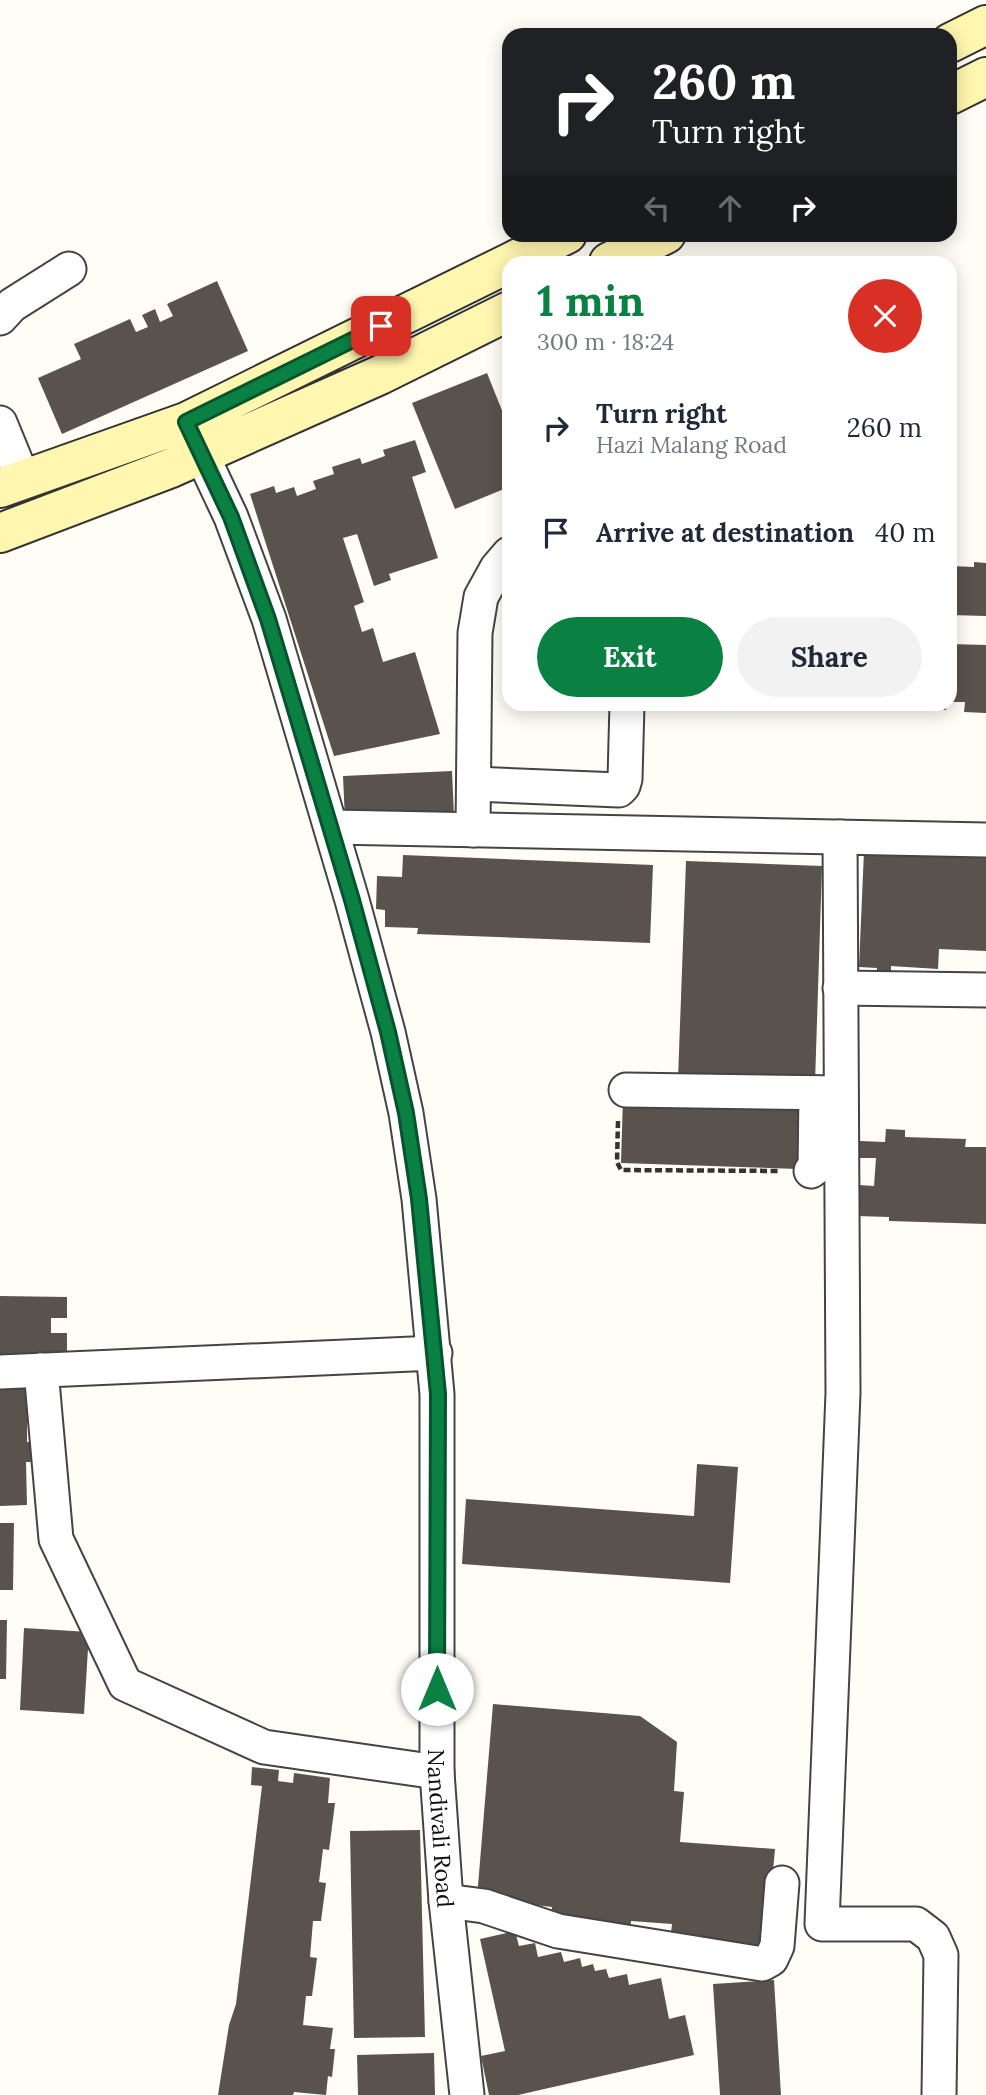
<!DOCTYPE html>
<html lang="en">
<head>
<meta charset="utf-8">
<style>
	body { margin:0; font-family:Lora,serif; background:#f2f2f3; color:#1f2937; height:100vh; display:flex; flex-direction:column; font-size:26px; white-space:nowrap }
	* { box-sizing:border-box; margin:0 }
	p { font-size:23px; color:#747a83 }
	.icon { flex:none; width:38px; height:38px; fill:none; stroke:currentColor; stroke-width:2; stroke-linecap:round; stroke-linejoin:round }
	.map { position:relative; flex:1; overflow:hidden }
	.panel { position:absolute; left:502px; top:256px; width:455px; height:455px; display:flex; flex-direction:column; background:#fff; border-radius:21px; box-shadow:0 4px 18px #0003 }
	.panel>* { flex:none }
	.guide { position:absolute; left:502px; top:28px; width:455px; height:214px; border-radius:21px; box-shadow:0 4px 18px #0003; background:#202124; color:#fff; overflow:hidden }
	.pin { position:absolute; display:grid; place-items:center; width:60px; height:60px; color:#fff; margin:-30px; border-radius:14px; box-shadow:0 4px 10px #0006 }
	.me { position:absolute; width:77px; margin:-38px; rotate:0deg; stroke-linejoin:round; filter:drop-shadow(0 0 5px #0008) }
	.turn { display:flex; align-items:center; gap:24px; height:147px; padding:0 35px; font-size:32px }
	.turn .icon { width:91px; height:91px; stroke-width:2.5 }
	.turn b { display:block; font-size:49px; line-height:60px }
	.lanes { display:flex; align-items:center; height:66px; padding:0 35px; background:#0003; justify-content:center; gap:35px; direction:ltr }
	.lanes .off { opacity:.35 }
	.round { display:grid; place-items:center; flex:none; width:74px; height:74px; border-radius:37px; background:#f2f2f3 }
	.overview { display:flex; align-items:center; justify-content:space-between; height:119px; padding:0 35px }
	h1 { font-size:42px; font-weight:800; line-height:52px; color:#0b8043 }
	.cta { display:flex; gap:14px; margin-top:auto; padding:14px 35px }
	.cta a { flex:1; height:80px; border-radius:42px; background:#0b8043; color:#fff; font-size:28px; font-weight:800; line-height:80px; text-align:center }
	.cta a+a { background:#f2f2f3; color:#1f2937 }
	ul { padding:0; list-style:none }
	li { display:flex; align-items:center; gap:21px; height:105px; padding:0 35px }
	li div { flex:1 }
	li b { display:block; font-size:26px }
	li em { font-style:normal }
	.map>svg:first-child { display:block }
</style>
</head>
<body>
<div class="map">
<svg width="986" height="2095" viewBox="0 0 986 2095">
	<rect width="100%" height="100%" fill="#fffdf5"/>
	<path fill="#5a524d" d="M217,281l31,70 -186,83 -24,-56 43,-19 -7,-15 56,-25 6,13 12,-5 -6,-12 13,-6 5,13 13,-6 -6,-12z
		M487,373l22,55v59l-54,22 -43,-106z
		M415,440l11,32 -14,5 26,81 -49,16 2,6 -17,6 -17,-52 -14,4 21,64 -10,4 8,26 11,-4 10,34 32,-10 25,82 -106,22 -84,-262 24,-8 2,7 18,-6 3,9 19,-7 -3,-8 21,-7 -2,-7 28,-9 2,6 23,-8 -2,-6z
		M974,562l12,1v53l-36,-1v-49l24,1z
		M950,644l36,1v68l-22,-1 1,-10h-15z
		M905,704h42l-1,6 -41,-1z
		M452,771l2,45 -109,5 -2,-45z
		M864,851l122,5v95l-47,-2 -1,20 -47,-3v12l-15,-1 1,-9 -18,-1z
		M403,855l250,10 -3,78 -233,-9 1,-6 -33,-1v-17l-9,-1 1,-33 25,1z
		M686,861l136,5 -7,217 -137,-4z
		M623,1097l177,6 -2,66 -177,-6z
		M886,1129l19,1v7l61,2 -1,8h21v77l-97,-3v-4l-32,-1 2,-31 15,1 2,-28h-16v-17l25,1z
		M0,1296l67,1v21h-16v15h16v22l-67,-1z
		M27,1385v57h6v20h-7l1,43 -27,1v-120z
		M697,1464l41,3 -8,116 -268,-19 4,-65 228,17z
		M0,1523h14l-1,67h-13z
		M0,1620h7l-1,59h-6z
		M24,1628l65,4 -5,82 -64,-4z
		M493,1704l147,12 37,26 -3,49 10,1 -4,50 95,7 -9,100 -96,-8 2,-17 -41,-3 -1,9 -40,-3v-8l-39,-3 1,-9 -75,-9z
		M252,1767l27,3 -1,11 15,2 1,-10 36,5 -2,25h7l-6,47 -6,-1 -4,33 7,1 -5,38h-8l-3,36 7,1 -5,38h-6l-3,29 30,3 -3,21h5l-3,28 -4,-1 -2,19 -32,-3 -1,3h-75l11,-70 7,-21 26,-218 -11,-1z
		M420,1830l5,207 -71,1 -4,-207z
		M515,1931l4,15 16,-3 3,14 23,-5 3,10 16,-4 2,9 11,-3 2,7 11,-2 3,9 18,-4 2,11 32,-7 8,41 16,-4 9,40 -176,40h-29l-8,-39 24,-5 -25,-112z
		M774,1980l7,115h-61l-7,-111z
		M434,2053l1,42h-77l-1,-40z"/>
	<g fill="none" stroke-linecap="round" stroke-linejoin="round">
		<g stroke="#444" stroke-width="37">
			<g id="street">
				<path d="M0,318l12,-13 57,-36"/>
				<path d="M0,423l23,56"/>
				<path id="s1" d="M190,430l41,87 38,102 83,281 36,132 18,81 13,86 18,195v378l9,129 21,194"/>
				<path d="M474,784l145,6 4,-4 2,-7 2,-75"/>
				<path d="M332,827l654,13"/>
				<path d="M473,830l2,-197 6,-36 16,-29 12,-14"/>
				<path d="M840,837l3,556 -21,531h94l17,13 8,18 -2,140"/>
				<path d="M840,988l146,2"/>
				<path d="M626,1090l215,3"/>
				<path d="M811,1171l4,-3 1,-75"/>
				<path d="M41,1370l15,169 69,145 139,63 173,25"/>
				<path d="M0,1372l435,-19"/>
				<path d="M446,1901l38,5 74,25 204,33 9,-5 6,-13 5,-63"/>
			</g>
		</g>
		<g stroke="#333" stroke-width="42">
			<path id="secondary" d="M950,43l36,-18
				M950,95l36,-18
				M511,262l56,-28
				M609,262l57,-28
				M0,488l186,-66 323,-159
				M0,533l171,-65 209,-93 129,-64"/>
		</g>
		<path stroke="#333" stroke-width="4.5" stroke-dasharray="7 3.5" stroke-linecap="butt" d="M618,1121l-1,41 4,8 159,1"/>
		<use href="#street" stroke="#fff" stroke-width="33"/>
		<use href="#secondary" stroke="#fff6b0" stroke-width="38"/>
	</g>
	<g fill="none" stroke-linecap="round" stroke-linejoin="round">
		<g stroke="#07532c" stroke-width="18">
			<path id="route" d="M381,326l-195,96 45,95 37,102 84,281 36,132 18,81 13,86 19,195 -1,295"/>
		</g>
		<use href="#route" stroke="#0b8043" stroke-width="12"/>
	</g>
	<g text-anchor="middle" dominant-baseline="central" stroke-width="7" stroke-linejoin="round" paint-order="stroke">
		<g font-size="23" fill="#111" stroke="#fff">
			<text stroke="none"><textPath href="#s1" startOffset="1435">Nandivali Road</textPath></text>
		</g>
	</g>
</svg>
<div class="pin" style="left:381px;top:326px;background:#d93025"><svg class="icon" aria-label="arrive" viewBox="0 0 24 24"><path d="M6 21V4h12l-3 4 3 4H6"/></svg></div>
<svg class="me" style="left:437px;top:1689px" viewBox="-20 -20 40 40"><circle r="19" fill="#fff"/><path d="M0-13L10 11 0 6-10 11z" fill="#0b8043"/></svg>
<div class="guide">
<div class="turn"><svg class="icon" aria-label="right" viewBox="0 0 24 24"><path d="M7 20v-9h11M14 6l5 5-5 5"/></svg><div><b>260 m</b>Turn right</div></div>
<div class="lanes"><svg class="icon off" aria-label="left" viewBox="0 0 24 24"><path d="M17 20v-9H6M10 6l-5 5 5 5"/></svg><svg class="icon off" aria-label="ahead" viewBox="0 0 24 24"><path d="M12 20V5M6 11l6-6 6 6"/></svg><svg class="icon" aria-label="right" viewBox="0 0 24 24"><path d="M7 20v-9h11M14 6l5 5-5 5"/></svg></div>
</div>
<section class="panel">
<div class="overview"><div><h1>1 min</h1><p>300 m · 18:24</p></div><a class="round" style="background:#d93025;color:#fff"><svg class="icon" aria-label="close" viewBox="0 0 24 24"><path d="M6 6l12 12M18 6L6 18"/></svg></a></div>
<ul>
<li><svg class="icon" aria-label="right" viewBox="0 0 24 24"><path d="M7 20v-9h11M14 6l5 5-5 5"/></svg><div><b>Turn right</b><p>Hazi Malang Road</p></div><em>260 m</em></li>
<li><svg class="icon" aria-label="arrive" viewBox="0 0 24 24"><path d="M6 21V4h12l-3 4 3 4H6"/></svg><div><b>Arrive at destination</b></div><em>40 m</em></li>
</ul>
<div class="cta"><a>Exit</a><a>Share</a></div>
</section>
</div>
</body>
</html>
